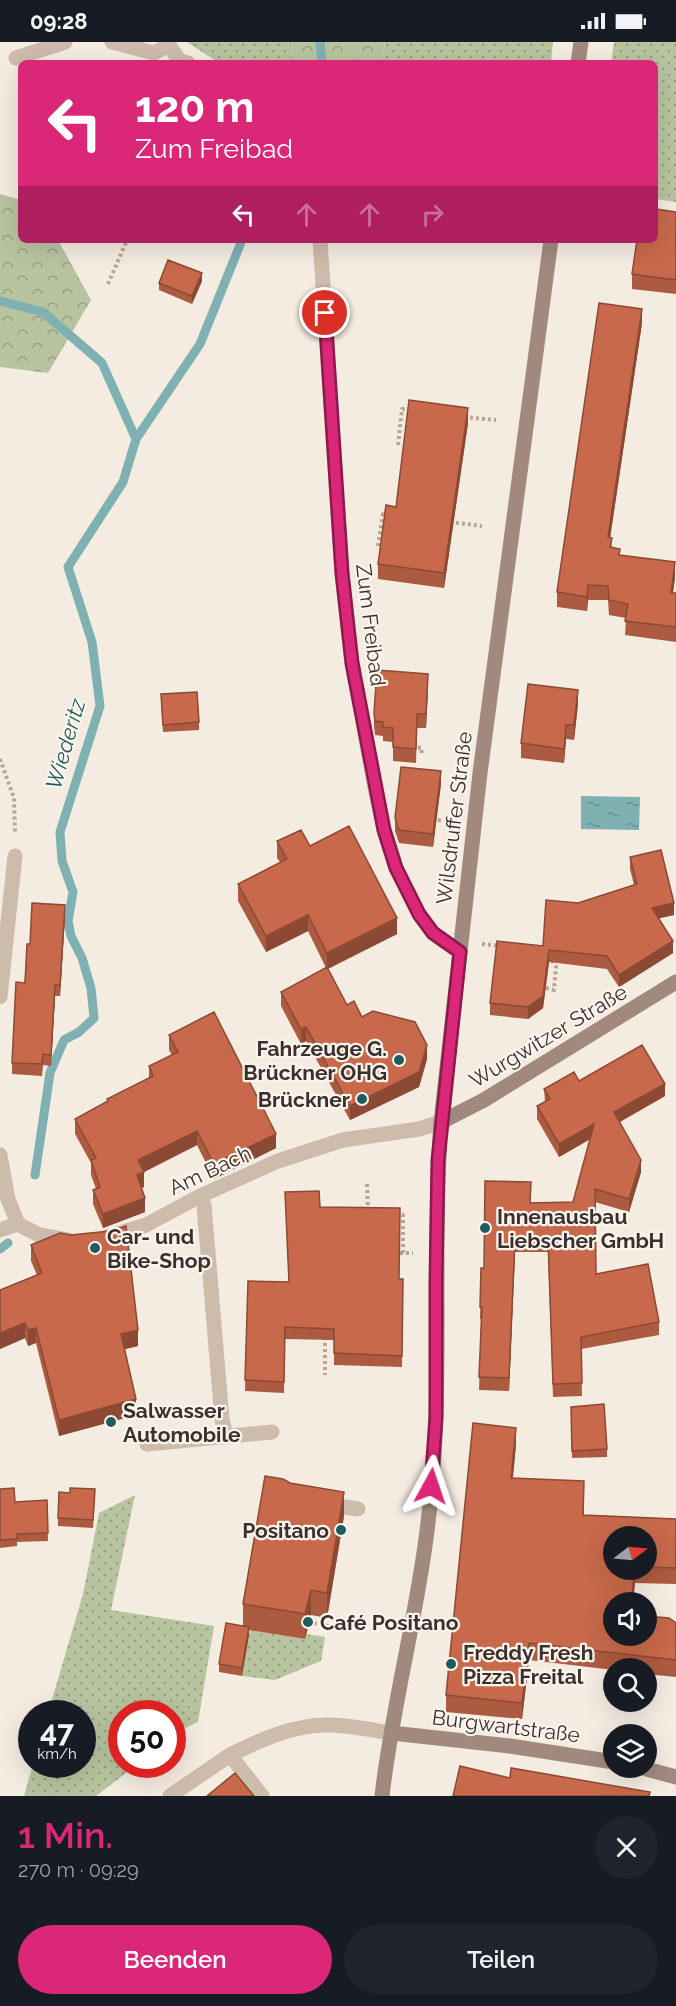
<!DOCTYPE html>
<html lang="de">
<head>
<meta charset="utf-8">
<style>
	body { margin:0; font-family:Raleway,sans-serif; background:#20242c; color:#f1f3f6; height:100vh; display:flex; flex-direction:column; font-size:22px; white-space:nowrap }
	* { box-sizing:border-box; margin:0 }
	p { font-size:20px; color:#9ea1a6 }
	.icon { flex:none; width:33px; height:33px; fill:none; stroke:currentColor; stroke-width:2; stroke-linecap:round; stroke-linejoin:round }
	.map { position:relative; height:1754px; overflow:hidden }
	.details { display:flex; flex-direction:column; background:#171b24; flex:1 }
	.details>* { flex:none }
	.guide { position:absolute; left:18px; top:18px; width:640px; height:183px; border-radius:9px; box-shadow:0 6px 24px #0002; background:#db2777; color:#fff; overflow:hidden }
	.needle { width:39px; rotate:74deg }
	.fabs { position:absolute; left:603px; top:1484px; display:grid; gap:12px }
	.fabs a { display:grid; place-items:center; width:54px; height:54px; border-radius:50%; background:#171b24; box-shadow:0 6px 24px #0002; font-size:30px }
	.speed { position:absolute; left:18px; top:1658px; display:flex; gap:12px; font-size:30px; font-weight:700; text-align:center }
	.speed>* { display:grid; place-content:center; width:78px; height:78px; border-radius:50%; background:#171b24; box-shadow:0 6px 24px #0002; line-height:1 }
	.speed small { font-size:15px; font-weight:400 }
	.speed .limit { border:9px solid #d22; background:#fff; color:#111 }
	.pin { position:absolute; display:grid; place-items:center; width:51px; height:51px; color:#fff; margin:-26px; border:3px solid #fff; border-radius:50%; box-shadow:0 2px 6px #0007 }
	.me { position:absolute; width:66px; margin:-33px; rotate:5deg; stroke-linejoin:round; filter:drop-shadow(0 0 4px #0008) }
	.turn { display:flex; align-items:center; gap:21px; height:126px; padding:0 18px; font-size:27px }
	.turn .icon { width:78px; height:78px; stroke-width:2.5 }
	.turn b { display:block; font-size:42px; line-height:51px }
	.lanes { display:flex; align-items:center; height:57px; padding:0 18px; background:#0003; justify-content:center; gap:30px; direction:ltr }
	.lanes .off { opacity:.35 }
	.round { display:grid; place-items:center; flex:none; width:63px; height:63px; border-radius:32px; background:#20242c }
	.head { display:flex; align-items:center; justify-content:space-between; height:102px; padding:0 18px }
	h1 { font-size:36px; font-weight:600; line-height:45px; color:#db2777 }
	.button { display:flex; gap:12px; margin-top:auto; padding:12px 18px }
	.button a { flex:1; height:69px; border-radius:36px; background:#db2777; color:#fff; font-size:24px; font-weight:600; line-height:69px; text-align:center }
	.button a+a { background:#20242c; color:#f1f3f6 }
	.status { display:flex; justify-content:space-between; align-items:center; height:42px; padding:0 30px; background:#171b24; direction:ltr }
	.status svg { height:16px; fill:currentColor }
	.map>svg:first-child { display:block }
</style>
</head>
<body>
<div class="status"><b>09:28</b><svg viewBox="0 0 49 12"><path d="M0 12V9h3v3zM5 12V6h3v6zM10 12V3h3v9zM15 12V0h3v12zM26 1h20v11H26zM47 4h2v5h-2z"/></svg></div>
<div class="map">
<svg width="676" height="1754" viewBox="0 0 676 1754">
	<defs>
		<pattern id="grass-dots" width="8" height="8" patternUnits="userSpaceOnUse" patternTransform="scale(1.5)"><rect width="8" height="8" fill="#b8c4a0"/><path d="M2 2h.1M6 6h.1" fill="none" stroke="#97a083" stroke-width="1.8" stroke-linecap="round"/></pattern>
		<pattern id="forest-crowns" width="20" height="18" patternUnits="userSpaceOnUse" patternTransform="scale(1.5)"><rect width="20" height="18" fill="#b8c4a0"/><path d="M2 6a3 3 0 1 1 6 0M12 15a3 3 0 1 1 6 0" fill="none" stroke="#97a083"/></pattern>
		<pattern id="water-ripples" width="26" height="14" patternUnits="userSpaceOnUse" patternTransform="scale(1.5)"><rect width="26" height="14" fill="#7fb0b2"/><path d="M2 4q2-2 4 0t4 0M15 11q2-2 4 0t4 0" fill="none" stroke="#699091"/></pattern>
	</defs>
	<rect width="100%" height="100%" fill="#f4ebe1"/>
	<path fill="url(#grass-dots)" d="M187,0h104l1,21h-73z
		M385,0h168l-2,21h-169z
		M614,0h62v160l-20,-3v-136h-45z
		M135,1453l-24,115 103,16 -16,96 -11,5 -14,10 -1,-24h-50v51h16l-42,32h-72l9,-32h49v-51h-34l35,-119 16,-81z
		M250,1588l55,9 1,-5 19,3 -4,24 -46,19 -33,-4z"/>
	<path fill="url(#forest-crowns)" d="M291,0h94l-3,21h-90z
		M0,152l21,6v40h37l33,60 -43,73 -48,-6z"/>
	<path fill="url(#water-ripples)" d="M581,754l59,1 -1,33 -58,-1z"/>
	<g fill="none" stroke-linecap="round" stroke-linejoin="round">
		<path stroke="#7fb0b2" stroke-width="9" d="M320,0l2,21
			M0,259l43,11 59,51 34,76
			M35,1133l15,-102 14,-33 15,-8 15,-14 -3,-30 -9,-30 -11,-22 -3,-15 5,-29 -11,-31 -2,-29 40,-126 -8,-64 -24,-75 55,-85 13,-43 64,-95 42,-104
			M0,1207l8,-6"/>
		<path stroke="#b9a596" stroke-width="4" stroke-dasharray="3 3" stroke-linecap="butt" d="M108,242l19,-44
			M464,375l32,3
			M398,403l4,-36 10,1
			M450,480l32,4
			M378,504l5,-32 6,1
			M412,705l10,1 -1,8
			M0,717l14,39 1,36
			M438,778l13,2
			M482,902l20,2
			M546,946l8,2 2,-23 -5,-8
			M367,1142l1,26
			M396,1173h7v38
			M400,1211h13
			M325,1295v38
			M308,1580l30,6"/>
		<path stroke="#cdbbac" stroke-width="15" d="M112,0l42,11 13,-7
			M167,0l12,18 9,3
			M16,16l49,-16
			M320,198l22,333 10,90 23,125 9,41 12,39 23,46 14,19 27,19
			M0,955l15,-141
			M0,1113l8,44 10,25 -18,6
			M204,1163l18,214 4,18
			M147,1402l125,-12
			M326,1462l32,5
			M230,1713c30,-15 63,-30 97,-30 22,0 44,5 65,8
			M170,1754l60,-41 32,41"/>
		<path stroke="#cdbbac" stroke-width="15" d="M18,1182l21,11 29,5
			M107,1195l39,-12 54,-29 78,-35 65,-21 76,-11 22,-7"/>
		<path stroke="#a18a7d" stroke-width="15" d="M578,21l3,-21
			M441,1080l43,-22 192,-118
			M392,1691l118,13 104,16
			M639,1725l37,10
			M382,1754c10,-89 34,-176 45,-265 18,-136 4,-273 14,-409l39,-349 71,-533"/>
	</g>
	<path fill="#ac5a40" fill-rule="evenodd" d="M676,170v82l-44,-5v-15z
		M202,239l-10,23 -33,-14v-7z
		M642,281l-32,215 2,9 8,8 55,22 -2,16h3v49l-51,-7 1,-17 -17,-3 -1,-15h-20l-1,11 -30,-4v-15z
		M468,381l-24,165 -66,-9v-15l18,-57z
		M428,646l-2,40h-9l-1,35 -23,-2v-19l-10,-1v-5l-8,-1 -1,-9v-13z
		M161,660l38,20v8l-36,2z
		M578,662l-4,36 -8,-1 -2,24 -43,-5v-15z
		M441,742l-8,63 -34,-4 -4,-12v-13z
		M277,799l33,5 87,88 -69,35 19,36 15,12 65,42 -8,28 -69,33 -44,-79 -5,3 -20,-38v-14l45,-24 -18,-37 -42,21 -28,-51v-17l42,-22 -3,-4z
		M630,815l44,58 -16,3 15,35 -54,34 -12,-18 -58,-7 -6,46 -15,11 -38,-4v-12l53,-57 35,-43 56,-18 -4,-16z
		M65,874l-5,80h-5l-4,70 -8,-1 -1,11 -30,-2v-11l18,-119z
		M169,993l107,113 -62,31 -17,-34 -53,27v15l-3,1 4,24 -42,16 -10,-24v-14l3,-1 -5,-14v-12l-16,-29v-15l32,-17v-3l42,-21v-12l23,-11 -3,-5z
		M579,1039l86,15 -45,26 21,50 -12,40 -34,-10 1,72 63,48v13l-78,14 1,47 -29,1 -5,-145h-33l-6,139 -30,-1 2,-71h-1l1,-51h3l46,-65 43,-1 17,-63 -31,18 -22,-38v-13l8,-4 -1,-13z
		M285,1150l35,15 79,72h4l-1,88 -68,-2v-25l-49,-1 -1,54 -39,-2 3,-110 41,1z
		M31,1203l107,101 -13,3 11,66 -77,21 -23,-93 -8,3 -3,-8 -25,11v-59l37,-15 -6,-14z
		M571,1365l36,42v8l-35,1z
		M516,1402l-3,34 71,20v17l92,4v65l-41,-1 -2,19h-19v33l62,-12v54l-30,-3v-6h-32v2l-85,-10 -7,59 -76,-7v-17zM646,1494v33h-32z
		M0,1447l15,13 32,-2 1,41 -31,1v4l-17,2z
		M70,1451l25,4 -2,31 -35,-2v-8z
		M344,1474l-17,102 -16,-3 -6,24 -56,-9v5l-7,41 -23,-4v-8l24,-38v-22z"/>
	<path fill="#8c4a34" d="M202,231v8l-10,23v-8z
		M642,267v14l-34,229v-15z
		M468,366v15l-24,165v-15z
		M675,520v15l-4,30v-14z
		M588,543v15l-1,11v-14z
		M428,632v14l-2,40v-14z
		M578,648v14l-4,36v-15z
		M566,683v14l-2,24v-14z
		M441,729v13l-8,63v-13z
		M674,861v12l-22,5v-12z
		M65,863v11l-5,80v-11z
		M308,873v16l-42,21v-16z
		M397,876v16l-70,35v-16z
		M673,899v12l-54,34v-12z
		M549,908v12l-6,46 -15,11v-12z
		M55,943v11l-4,70v-11z
		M306,985v14l-5,3v-15z
		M427,1003v14l-8,28 -69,33v-14z
		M665,1042v12l-51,29v-13z
		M594,1082v13l-35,20v-13z
		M197,1089v14l-57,29 4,-2v15l-7,3v-15l1,-15z
		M276,1092v14l-62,31v-15z
		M641,1118v12l-12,40v-13z
		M145,1156v14l-42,16v-14z
		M515,1197v13l-6,139v-13z
		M25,1281v15l-25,11v-16z
		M36,1286v15l-8,3v-16z
		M138,1288v16l-17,4v-16z
		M136,1357v16l-77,21v-16z
		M516,1386v16l-5,51v-17z
		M344,1450v24l-17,102v-25z
		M635,1527v14l-2,19h-2z
		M311,1548v25l-6,24v-25z
		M249,1585v8l-7,41v-8z
		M529,1601v17l-7,59v-16z"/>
	<path fill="#c8694b" stroke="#8c4a34" stroke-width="1.5" d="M656,167l20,3v68l-44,-6 5,-34h19z
		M168,218l34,13 -10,23 -33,-13z
		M599,261l43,6 -34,228 4,1 -2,9 10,2 -1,6 56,7 -4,31h5v34l-51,-6 3,-17 -19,-4 -1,-14 -20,-1 -1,12 -30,-5z
		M409,358l59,8 -24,165 -66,-9 8,-59 10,2z
		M377,628l51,4 -2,40h-9l-1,35 -23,-2v-19l-10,-1v-5l-8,-1 -1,-8z
		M528,642l50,6 -4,35h-8l-2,24 -43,-6z
		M197,650l2,30 -36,3 -2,-31z
		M401,725l40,4 -8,63 -34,-4 -4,-12z
		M349,784l48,92 -70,35 -19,-38 -42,21 -28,-52 49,-25 -10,-18 24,-11 9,16z
		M661,808l13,53 -22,5 21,33 -54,34 -12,-19 -58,-6 -6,46 -15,11 -38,-4 7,-62 46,5 3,-46 32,3 59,-19 -7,-27z
		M32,861l33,2 -5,80h-5l-4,70 -8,-1 -1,10 -30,-1 4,-81 9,1 2,-39h3z
		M327,925l20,38 7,-4 8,16 11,-6 42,11 12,23 -8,27 -69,34 -44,-79 -5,2 -20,-37z
		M214,970l62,122 -62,30 -17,-33 -59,29 6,12 -7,3 8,23 -42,16 -10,-24 7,-3 -9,-27 5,-2 -21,-39 33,-18 -1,-2 46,-23 -4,-10 29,-14 -9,-17z
		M642,1003l23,39 -51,28 27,48 -12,39 -34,-10 1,85 52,-10 11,58 -78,15 1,46 -29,1 -5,-145h-33l-6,139 -30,-1 3,-70h-2l1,-39h3l1,-87 46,1 -1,21 43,-1 21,-78 -35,20 -22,-38 13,-7 -6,-10 30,-17 5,9z
		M319,1149l1,16 80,1 -1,71h4l-1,77 -68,-3v-24l-49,-2 -1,55 -39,-2 3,-99 41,1 -4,-90z
		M126,1184l12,104 -17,4 15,65 -77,21 -23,-92 -8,2 -3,-7 -25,10v-43l42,-17 -11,-28 29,-12 11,2 39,-4z
		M604,1362l3,45 -35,2 -1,-44z
		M473,1381l43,5 -5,50 73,3 -1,34 93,4v49l-30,-1v-31h-32v33h21l-4,33h-17v33h32v-19l23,2 7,5v37l-147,-17 -7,60 -76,-8z
		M265,1434l18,3 7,4 54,9 -17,101 -16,-3 -6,24 -62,-10z
		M14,1446l1,14 32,-2 1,33 -31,1v5l-17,1v-51z
		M70,1446l25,1 -2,31 -35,-2 1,-26 11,1z
		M226,1581l23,4 -7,41 -23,-4z
		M460,1724l50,12 1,-10 139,24 -1,4h-196z
		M235,1731l19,23h-47z"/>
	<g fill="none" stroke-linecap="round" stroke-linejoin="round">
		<g stroke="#8e194d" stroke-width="15">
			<path id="route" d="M325,271l17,260 10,90 32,167 12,38 23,46 14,19 27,19 -22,208 -2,121v137l-5,68"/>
		</g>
		<use href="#route" stroke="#db2777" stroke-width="10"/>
	</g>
	<g fill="#1f5a5e" stroke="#fbf5ee" stroke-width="2">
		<circle cx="399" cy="1018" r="6"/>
		<circle cx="362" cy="1057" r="6"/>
		<circle cx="485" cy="1186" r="6"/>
		<circle cx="95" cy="1206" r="6"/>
		<circle cx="111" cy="1380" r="6"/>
		<circle cx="341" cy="1488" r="6"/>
		<circle cx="308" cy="1580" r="6"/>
		<circle cx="451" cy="1622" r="6"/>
	</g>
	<g text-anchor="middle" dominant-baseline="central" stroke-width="4.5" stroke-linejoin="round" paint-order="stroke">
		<g font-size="21" fill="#3b302b" stroke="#fbf5ee">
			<text transform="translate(371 583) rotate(83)">Zum Freibad</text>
			<text transform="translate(454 776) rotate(-83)">Wilsdruffer Straße</text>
			<text transform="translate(548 994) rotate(-31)">Wurgwitzer Straße</text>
			<text transform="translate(210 1128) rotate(-25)">Am Bach</text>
			<text transform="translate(506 1684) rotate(7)">Burgwartstraße</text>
		</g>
		<g font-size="21" font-weight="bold" fill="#3b302b" stroke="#fbf5ee" text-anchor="start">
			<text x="387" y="1006" text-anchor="end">Fahrzeuge G.<tspan x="387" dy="24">Brückner OHG</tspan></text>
			<text x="350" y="1057" text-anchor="end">Brückner</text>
			<text x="497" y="1174">Innenausbau<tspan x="497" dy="24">Liebscher GmbH</tspan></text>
			<text x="107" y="1194">Car- und<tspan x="107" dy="24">Bike-Shop</tspan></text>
			<text x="123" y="1368">Salwasser<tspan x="123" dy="24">Automobile</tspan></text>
			<text x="329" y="1488" text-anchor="end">Positano</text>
			<text x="320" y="1580">Café Positano</text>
			<text x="463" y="1610">Freddy Fresh<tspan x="463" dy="24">Pizza Freital</tspan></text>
		</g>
		<g font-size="22" font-style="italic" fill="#1f5a5e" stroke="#fbf5ee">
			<text transform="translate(65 702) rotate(-74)">Wiederitz</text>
		</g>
	</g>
</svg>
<div class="fabs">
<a><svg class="needle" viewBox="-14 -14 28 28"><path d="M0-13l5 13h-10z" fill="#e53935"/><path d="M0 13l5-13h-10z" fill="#9ea1a6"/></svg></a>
<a><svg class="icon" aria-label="sound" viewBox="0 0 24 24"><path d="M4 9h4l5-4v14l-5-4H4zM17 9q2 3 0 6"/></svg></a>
<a><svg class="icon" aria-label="search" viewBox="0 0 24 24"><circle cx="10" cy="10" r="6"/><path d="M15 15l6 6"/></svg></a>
<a><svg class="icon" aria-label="layers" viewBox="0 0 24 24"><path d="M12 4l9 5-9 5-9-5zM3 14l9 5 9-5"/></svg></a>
</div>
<div class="speed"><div>47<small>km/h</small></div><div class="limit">50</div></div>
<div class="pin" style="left:325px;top:271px;background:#d93025"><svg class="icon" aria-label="arrive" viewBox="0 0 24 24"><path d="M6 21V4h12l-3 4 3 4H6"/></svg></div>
<svg class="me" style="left:431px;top:1444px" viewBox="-20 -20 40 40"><path d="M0-17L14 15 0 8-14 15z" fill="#db2777" stroke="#fff" stroke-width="4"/></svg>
<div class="guide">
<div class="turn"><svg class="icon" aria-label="left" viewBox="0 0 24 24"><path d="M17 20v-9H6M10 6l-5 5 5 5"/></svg><div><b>120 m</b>Zum Freibad</div></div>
<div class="lanes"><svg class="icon" aria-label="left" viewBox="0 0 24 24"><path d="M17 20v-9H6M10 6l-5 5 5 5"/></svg><svg class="icon off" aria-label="ahead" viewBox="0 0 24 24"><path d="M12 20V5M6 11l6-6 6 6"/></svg><svg class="icon off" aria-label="ahead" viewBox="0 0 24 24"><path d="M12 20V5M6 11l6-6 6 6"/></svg><svg class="icon off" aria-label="right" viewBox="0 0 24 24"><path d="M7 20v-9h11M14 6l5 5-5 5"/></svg></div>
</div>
</div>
<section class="details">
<div class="head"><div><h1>1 Min.</h1><p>270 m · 09:29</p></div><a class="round"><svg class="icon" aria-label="close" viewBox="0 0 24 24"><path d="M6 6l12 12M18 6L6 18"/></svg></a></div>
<div class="button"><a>Beenden</a><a>Teilen</a></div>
</section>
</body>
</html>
